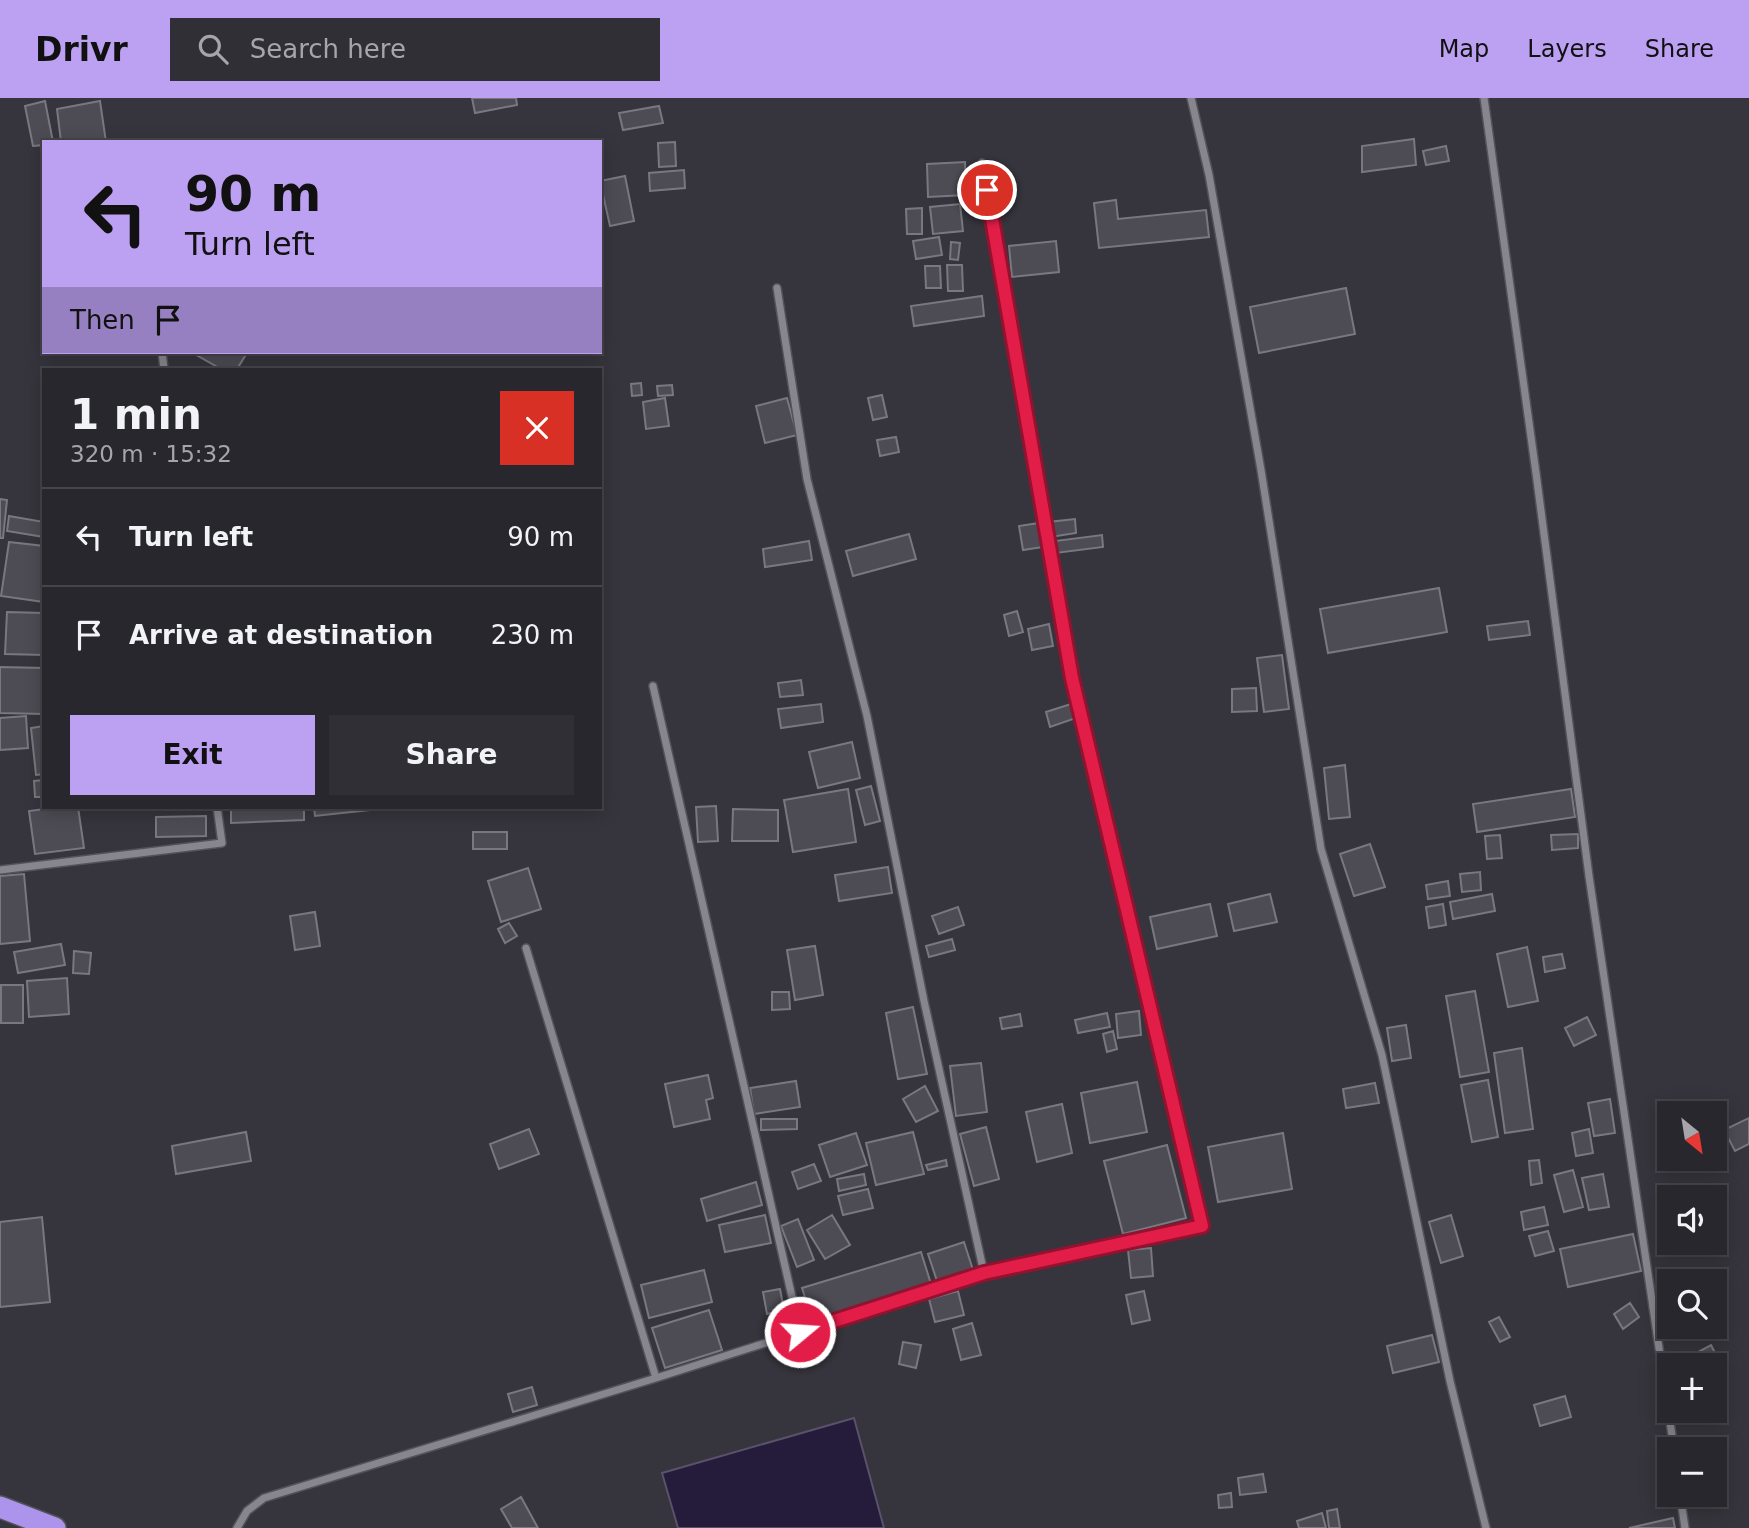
<!DOCTYPE html>
<html lang="en">
<head>
<meta charset="utf-8">
<style>
	body { margin:0; font-family:"DejaVu Sans",sans-serif; background:#302f35; color:#f1f3f6; height:100vh; display:flex; flex-direction:column; font-size:26px; white-space:nowrap }
	* { box-sizing:border-box; margin:0 }
	p { font-size:23px; color:#a5a5aa }
	.icon { flex:none; width:38px; height:38px; fill:none; stroke:currentColor; stroke-width:2; stroke-linecap:round; stroke-linejoin:round }
	.map { position:relative; flex:1; overflow:hidden }
	.sheet { position:absolute; left:42px; top:270px; width:560px; height:441px; display:flex; flex-direction:column; background:#28272d; border-radius:0px; box-shadow:0 4px 18px #0003,0 0 0 2px #444449 }
	.sheet>* { flex:none }
	.banner { position:absolute; left:42px; top:42px; width:560px; height:214px; border-radius:0px; box-shadow:0 4px 18px #0003,0 0 0 2px #444449; background:#bca0f2; color:#111; overflow:hidden }
	.needle { width:46px; rotate:150deg }
	.buttons { position:absolute; left:1657px; top:1003px; display:grid; gap:14px }
	.buttons a { display:grid; place-items:center; width:70px; height:70px; border-radius:0px; background:#28272d; box-shadow:0 4px 18px #0003,0 0 0 2px #444449; font-size:35px }
	.pin { position:absolute; display:grid; place-items:center; width:60px; height:60px; color:#fff; margin:-30px; border:4px solid #fff; border-radius:50%; box-shadow:0 2px 7px #0007 }
	.me { position:absolute; width:77px; margin:-38px; rotate:72deg; stroke-linejoin:round; filter:drop-shadow(0 0 5px #0008) }
	.turn { display:flex; align-items:center; gap:24px; height:147px; padding:0 28px; font-size:32px }
	.turn .icon { width:91px; height:91px; stroke-width:2.5 }
	.turn b { display:block; font-size:49px; line-height:60px }
	.then { display:flex; align-items:center; height:66px; padding:0 28px; background:#0003; gap:14px; font-size:26px }
	.round { display:grid; place-items:center; flex:none; width:74px; height:74px; border-radius:0px; background:#302f35 }
	.head { display:flex; align-items:center; justify-content:space-between; height:119px; padding:0 28px }
	h1 { font-size:42px; font-weight:700; line-height:52px }
	.button { display:flex; gap:14px; margin-top:auto; padding:14px 28px }
	.button a { flex:1; height:80px; border-radius:0px; background:#bca0f2; color:#111; font-size:28px; font-weight:700; line-height:80px; text-align:center }
	.button a+a { background:#302f35; color:#f1f3f6 }
	ul { padding:0; list-style:none }
	li { display:flex; align-items:center; gap:21px; height:98px; padding:0 28px; border-top:2px solid #444449 }
	li div { flex:1 }
	li b { display:block; font-size:26px }
	li em { font-style:normal }
	header { display:flex; align-items:center; gap:42px; box-sizing:border-box; height:98px; padding:0 35px; background:#bca0f2; color:#111 }
	header strong { font-size:33px }
	nav { display:flex; gap:38px; margin-inline-start:auto; font-size:24px }
	.search { width:490px; height:63px; background:#302f35; display:flex; align-items:center; gap:18px; box-sizing:border-box; padding:0 24px; border-radius:0px; color:#a5a5aa; font-size:26px }
	.map>svg:first-child { display:block }
</style>
</head>
<body>
<header>
<strong>Drivr</strong>
<div class="search"><svg class="icon" aria-label="search" viewBox="0 0 24 24"><circle cx="10" cy="10" r="6"/><path d="M15 15l6 6"/></svg>Search here</div>
<nav><a>Map</a><a>Layers</a><a>Share</a></nav>
</header>
<div class="map">
<svg width="1749" height="1430" viewBox="0 0 1749 1430">
	<rect width="100%" height="100%" fill="#36343c"/>
	<path fill="#251c3c" stroke="#59526a" stroke-width="2" d="M854,1320l30,110h-206l-16,-55z"/>
	<path fill="#4d4b53" stroke="#797780" stroke-width="2" d="M472,0h44l1,7 -42,8z
		M45,3l8,41h-9v3l-11,1 -8,-40z
		M100,3l6,41h-45l-4,-33z
		M659,8l4,17 -40,7 -4,-17z
		M1414,41l2,26 -54,7v-26z
		M675,44l1,24 -17,1 -1,-24z
		M1446,48l3,15 -23,4 -3,-14z
		M965,64l1,33 -38,2 -1,-33z
		M684,72l1,18 -35,3 -1,-18z
		M625,78l9,45 -24,5 -10,-45z
		M1116,102l2,19 88,-9 3,27 -110,11 -5,-45z
		M960,106l3,27 -30,3 -3,-27z
		M922,110v26h-15l-1,-25z
		M939,139l3,18 -26,4 -3,-18z
		M1056,143l3,31 -47,5 -3,-31z
		M951,144l9,1 -2,17 -8,-1z
		M947,167h15l1,26h-15z
		M925,168h15l1,22h-15z
		M1346,190l9,46 -96,19 -9,-46z
		M982,198l2,20 -70,10 -3,-20z
		M191,254h47l7,4 -8,13h-16z
		M641,285l1,12 -10,1 -1,-12z
		M672,287l1,10 -15,1 -1,-10z
		M882,297l5,22 -14,3 -5,-22z
		M665,300l4,28 -23,3 -3,-27z
		M787,300l10,37 -32,8 -9,-37z
		M896,339l3,15 -19,4 -3,-16z
		M0,401l7,1 -4,38h-3z
		M9,418l35,6v15l-37,-6z
		M1075,421l1,14 -26,4 -2,-15z
		M1039,425l4,24 -20,3 -4,-24z
		M909,436l7,25 -63,17 -7,-25z
		M1102,437l1,12 -47,6 -1,-12z
		M809,443l3,19 -47,7 -2,-18z
		M9,444l35,4v56l-43,-6z
		M1439,490l8,44 -119,21 -8,-44z
		M1017,513l6,21 -14,4 -5,-21z
		M7,514l37,1v42l-39,-1z
		M1528,523l2,14 -41,5 -2,-14z
		M1049,526l4,22 -21,4 -4,-21z
		M1282,557l7,54 -25,3 -7,-54z
		M0,569l44,1v46l-44,-1z
		M801,582l2,15 -23,2 -2,-14z
		M1256,590l1,23 -25,1v-23z
		M821,606l2,18 -42,6 -3,-19z
		M1071,606l5,14 -26,9 -4,-15z
		M26,618l2,32 -28,2v-32z
		M44,628v48l-8,1 -5,-47z
		M852,644l8,36 -42,10 -9,-36z
		M1345,667l5,52 -21,2 -5,-51z
		M44,682v17h-9l-1,-16z
		M871,688l9,35 -15,4 -9,-35z
		M848,691l8,53 -63,10 -9,-52z
		M1571,691l4,28 -98,15 -4,-28z
		M716,708l2,35 -20,1 -2,-35z
		M59,709h19l6,41 -49,6 -6,-43z
		M231,709h73v13l-73,3z
		M314,709h65v2l-64,7z
		M733,711l45,1v31h-46z
		M206,718v20l-50,1v-20z
		M473,734h34v17h-34z
		M1578,736v14l-26,2 -1,-15z
		M1500,737l2,23 -15,1 -2,-23z
		M1370,746l15,43 -31,9 -14,-42z
		M888,769l4,26 -53,8 -4,-26z
		M528,770l13,41 -40,13 -13,-41z
		M1480,774l1,18 -19,2 -2,-18z
		M24,776l6,67 -30,3v-68z
		M1448,783l2,15 -22,3 -2,-14z
		M1270,796l7,28 -43,9 -6,-27z
		M1492,796l3,17 -42,8 -3,-17z
		M1210,806l7,32 -60,13 -7,-32z
		M1443,806l3,21 -17,3 -3,-21z
		M958,809l6,18 -25,9 -7,-18z
		M315,814l5,34 -25,4 -5,-34z
		M509,825l8,13 -12,7 -7,-14z
		M952,841l3,11 -26,7 -3,-11z
		M61,846l4,21 -47,8 -4,-21z
		M815,848l8,49 -28,5 -8,-50z
		M1527,849l11,54 -30,6 -11,-53z
		M74,853l17,2 -2,21 -16,-1z
		M1562,856l3,14 -20,4 -2,-15z
		M67,880l2,36 -40,3 -2,-36z
		M1,887h22v38h-22z
		M1475,893l14,81 -29,5 -14,-81z
		M772,894h17l1,17 -18,1z
		M913,909l14,67 -29,5 -12,-66z
		M1139,913l2,24 -23,3 -2,-24z
		M1107,915l3,14 -32,6 -3,-13z
		M1020,916l2,12 -20,3 -2,-11z
		M1587,919l9,18 -22,11 -9,-18z
		M1406,927l5,33 -19,3 -5,-33z
		M1113,933l4,18 -10,3 -4,-18z
		M1522,950l11,81 -28,4 -11,-80z
		M981,965l6,49 -31,4 -6,-50z
		M708,977l5,23 -7,2 4,19 -36,8 -9,-43z
		M1488,982l10,57 -26,5 -11,-57z
		M796,983l4,26 -46,7 -4,-26z
		M1137,984l10,50 -57,11 -9,-50z
		M1375,985l4,20 -33,5 -3,-19z
		M925,988l13,25 -22,11 -13,-23z
		M1610,1001l5,34 -21,3 -6,-33z
		M1062,1006l10,49 -35,9 -11,-50z
		M1749,1020v26l-14,7 -11,-21z
		M761,1021h36v10l-36,1z
		M986,1029l13,52 -25,7 -14,-52z
		M529,1031l10,25 -40,15 -9,-25z
		M1589,1031l4,24 -17,3 -4,-23z
		M246,1034l5,29 -75,13 -4,-28z
		M913,1034l11,42 -48,11 -10,-42z
		M856,1035l11,32 -37,12 -11,-32z
		M1283,1035l9,56 -74,13 -10,-55z
		M1167,1047l19,73 -63,16 -19,-73z
		M1715,1049l5,13 -27,11 -5,-13h27z
		M946,1062l1,6 -19,4 -2,-5z
		M1539,1062l3,23 -11,2 -2,-24z
		M814,1066l7,17 -23,8 -6,-17z
		M1573,1072l10,37 -19,5 -10,-37z
		M864,1076l2,11 -27,6 -2,-12z
		M1603,1076l6,33 -20,3 -7,-32z
		M756,1084l6,23 -55,16 -6,-22z
		M868,1091l5,19 -30,7 -5,-19z
		M1544,1109l4,18 -24,5 -3,-18z
		M765,1117l6,28 -46,9 -6,-27z
		M832,1117l18,30 -25,14 -18,-29z
		M1451,1117l12,41 -22,7 -12,-41z
		M42,1119l8,85 -50,5v-85z
		M798,1121l16,41 -17,7 -16,-41z
		M1548,1133l6,20 -19,5 -6,-20z
		M1633,1136l8,37 -73,16 -8,-38z
		M964,1144l9,28 -36,11 -9,-27z
		M1151,1150l2,28 -22,2 -3,-28z
		M921,1154l10,32 -119,36 -10,-32z
		M704,1172l8,32 -63,16 -8,-33z
		M780,1191l4,21 -17,4 -4,-22z
		M958,1193l6,24 -29,7 -6,-23z
		M1144,1193l6,29 -18,4 -6,-29z
		M1630,1205l9,14 -16,12 -9,-15z
		M709,1212l13,40 -57,18 -13,-40z
		M1499,1219l11,20 -10,5 -11,-20z
		M972,1225l9,32 -20,5 -8,-31z
		M1432,1237l7,27 -46,11 -6,-27z
		M903,1244l18,3 -5,23 -17,-4z
		M1711,1247l10,20 -6,4v-4h-22l-4,-8z
		M532,1289l5,18 -24,7 -5,-18z
		M1565,1298l6,21 -31,9 -6,-21z
		M1263,1376l3,18 -26,3 -2,-17z
		M1231,1395l1,14 -13,1 -1,-13z
		M521,1399l17,31h-26l-11,-19z
		M1337,1411l3,19h-11l-2,-17z
		M1322,1415l4,15h-27l-2,-7z
		M1673,1420l2,10h-46z"/>
	<g fill="none" stroke-linecap="round" stroke-linejoin="round">
		<g stroke="#535259" stroke-width="10">
			<path id="street" d="M1191,0l18,77 52,295 60,379 61,206 68,326 36,147
				M1484,0l52,375 53,403 85,573
				M982,65l90,515 130,548 -218,47
				M162,254l2,17
				M653,588l147,646
				M0,772l222,-27 -5,-36
				M526,850l130,430
				M1680,1396l5,34
				M237,1430l10,-17 17,-13 392,-120 328,-105 -60,-272 -57,-285 -60,-237 -30,-191"/>
		</g>
		<g stroke="#535259" stroke-width="24">
			<path id="highway" d="M0,1409l55,21"/>
		</g>
		<use href="#street" stroke="#87868f" stroke-width="7"/>
		<use href="#highway" stroke="#ac94ed" stroke-width="21"/>
	</g>
	<g fill="none" stroke-linecap="round" stroke-linejoin="round">
		<g stroke="#92132f" stroke-width="18">
			<path id="route" d="M800,1234l184,-59 218,-47 -130,-548 -85,-488"/>
		</g>
		<use href="#route" stroke="#e11d48" stroke-width="12"/>
	</g>
</svg>
<div class="buttons">
<a><svg class="needle" viewBox="-14 -14 28 28"><path d="M0-13l5 13h-10z" fill="#e53935"/><path d="M0 13l5-13h-10z" fill="#a5a5aa"/></svg></a>
<a><svg class="icon" aria-label="sound" viewBox="0 0 24 24"><path d="M4 9h4l5-4v14l-5-4H4zM17 9q2 3 0 6"/></svg></a>
<a><svg class="icon" aria-label="search" viewBox="0 0 24 24"><circle cx="10" cy="10" r="6"/><path d="M15 15l6 6"/></svg></a>
<a>+</a>
<a>−</a>
</div>
<div class="pin" style="left:987px;top:92px;background:#d93025"><svg class="icon" aria-label="arrive" viewBox="0 0 24 24"><path d="M6 21V4h12l-3 4 3 4H6"/></svg></div>
<svg class="me" style="left:800px;top:1234px" viewBox="-20 -20 40 40"><circle r="17" fill="#e11d48" stroke="#fff" stroke-width="3"/><path d="M0-11L8 9 0 5-8 9z" fill="#fff"/></svg>
<div class="banner">
<div class="turn"><svg class="icon" aria-label="left" viewBox="0 0 24 24"><path d="M17 20v-9H6M10 6l-5 5 5 5"/></svg><div><b>90 m</b>Turn left</div></div>
<div class="then">Then<svg class="icon" aria-label="arrive" viewBox="0 0 24 24"><path d="M6 21V4h12l-3 4 3 4H6"/></svg></div>
</div>
<section class="sheet">
<div class="head"><div><h1>1 min</h1><p>320 m · 15:32</p></div><a class="round" style="background:#d93025;color:#fff"><svg class="icon" aria-label="close" viewBox="0 0 24 24"><path d="M6 6l12 12M18 6L6 18"/></svg></a></div>
<ul>
<li><svg class="icon" aria-label="left" viewBox="0 0 24 24"><path d="M17 20v-9H6M10 6l-5 5 5 5"/></svg><div><b>Turn left</b></div><em>90 m</em></li>
<li><svg class="icon" aria-label="arrive" viewBox="0 0 24 24"><path d="M6 21V4h12l-3 4 3 4H6"/></svg><div><b>Arrive at destination</b></div><em>230 m</em></li>
</ul>
<div class="button"><a>Exit</a><a>Share</a></div>
</section>
</div>
</body>
</html>
